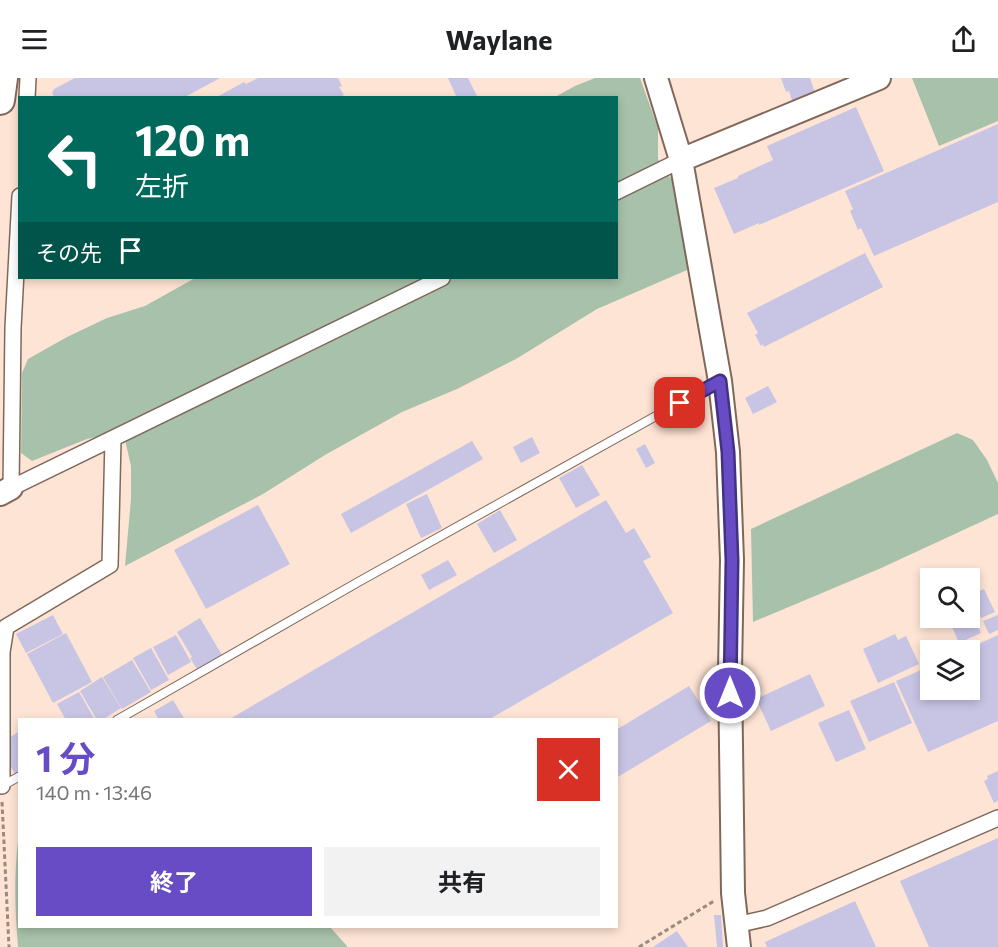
<!DOCTYPE html>
<html lang="ja">
<head>
<meta charset="utf-8">
<style>
	body { margin:0; font-family:Commissioner,"Noto Sans JP",sans-serif; background:#f2f2f2; color:#202124; height:100vh; display:flex; flex-direction:column; font-size:22px; white-space:nowrap }
	* { box-sizing:border-box; margin:0 }
	p { font-size:20px; color:#757577 }
	.icon { flex:none; width:33px; height:33px; fill:none; stroke:currentColor; stroke-width:2; stroke-linecap:round; stroke-linejoin:round }
	.map { position:relative; flex:1; overflow:hidden }
	.panel { position:absolute; left:18px; top:640px; width:600px; height:210px; display:flex; flex-direction:column; background:#fff; border-radius:0px; box-shadow:0 3px 9px #0003 }
	.panel>* { flex:none }
	.top-card { position:absolute; left:18px; top:18px; width:600px; height:183px; border-radius:0px; box-shadow:0 3px 9px #0003; background:#00695c; color:#fff; overflow:hidden }
	.buttons { position:absolute; left:920px; top:490px; display:grid; gap:12px }
	.buttons a { display:grid; place-items:center; width:60px; height:60px; border-radius:0px; background:#fff; box-shadow:0 3px 9px #0003; font-size:30px }
	.pin { position:absolute; display:grid; place-items:center; width:51px; height:51px; color:#fff; margin:-26px; border-radius:12px; box-shadow:0 3px 9px #0006 }
	.me { position:absolute; width:66px; margin:-33px; rotate:0deg; stroke-linejoin:round; filter:drop-shadow(0 0 4px #0008) }
	.turn { display:flex; align-items:center; gap:21px; height:126px; padding:0 18px; font-size:27px }
	.turn .icon { width:78px; height:78px; stroke-width:2.5 }
	.turn b { display:block; font-size:42px; line-height:51px }
	.then { display:flex; align-items:center; height:57px; padding:0 18px; background:#0003; gap:12px; font-size:22px }
	.round { display:grid; place-items:center; flex:none; width:63px; height:63px; border-radius:0px; background:#f2f2f2 }
	.overview { display:flex; align-items:center; justify-content:space-between; height:102px; padding:0 18px }
	h1 { font-size:36px; font-weight:700; line-height:45px; color:#684cc5 }
	.button { display:flex; gap:12px; margin-top:auto; padding:12px 18px }
	.button a { flex:1; height:69px; border-radius:0px; background:#684cc5; color:#fff; font-size:24px; font-weight:700; line-height:69px; text-align:center }
	.button a+a { background:#f2f2f2; color:#202124 }
	header { display:flex; justify-content:space-between; align-items:center; height:78px; padding:0 18px; background:#fff; font-size:27px; font-weight:700 }
	.map>svg:first-child { display:block }
</style>
</head>
<body>
<header><svg class="icon" aria-label="menu" viewBox="0 0 24 24"><path d="M4 6h16M4 12h16M4 18h16"/></svg>Waylane<svg class="icon" aria-label="share" viewBox="0 0 24 24"><path d="M12 15V3M7 8l5-5 5 5M5 13v7h14v-7"/></svg></header>
<div class="map">
<svg width="998" height="869" viewBox="0 0 998 869">
	<rect width="100%" height="100%" fill="#fee4d4"/>
	<path fill="#a8c1aa" d="M595,0h45l18,50v31l24,36 8,51 -3,24 -90,39 -81,50 -59,30 -55,23 -77,43 -62,39 -138,72 6,-67v-33l-8,-35 -36,8 -55,22 -11,-8 1,-80 6,-14 39,-22 40,-19 38,-12 50,-28h421v-180l-61,-1 20,-11z
		M912,0h86v43l-59,25z
		M957,355l16,7 14,20 11,23v31l-119,55 -126,53 -2,-93z
		M18,762h1l1,87h310l17,19v1h-329c-3,-36 -4,-71 0,-107z"/>
	<path fill="#c8c4e4" d="M75,0h145l-37,20h-128l-3,-5 2,-4z
		M258,0h80l4,8 -3,1 5,8 -6,3h-123l29,-16 2,2z
		M448,0h20l10,20h-21z
		M781,0h29l5,15 -23,8 -3,-10 -3,1z
		M856,29l28,64 -125,54v-2l-25,11 -20,-46 24,-10v-2l35,-16 -6,-14z
		M998,46v78l-124,54 -13,-28 -3,2 -8,-19 3,-2 -8,-18z
		M865,175l18,34 -119,60 -1,-3 -2,2 -6,-11 3,-2 -11,-20z
		M768,308l9,16 -24,12 -8,-16z
		M532,359l8,16 -19,10 -8,-16z
		M472,363l11,18 -132,74 -10,-19z
		M645,366l10,19 -9,5 -10,-19z
		M582,387l18,30 -24,13 -17,-30z
		M427,416l15,34 -21,10 -15,-34z
		M606,422l20,33 8,-5 17,29 -8,4 30,52 -185,107h-260z
		M258,427l32,59 -84,45 -32,-59z
		M500,432l17,30 -23,13 -17,-29z
		M448,482l9,15 -28,15 -8,-15z
		M984,511l11,23 -14,6 -10,-23z
		M969,532h2l10,23 -22,10 -10,-23 3,-2h17z
		M53,537l10,19 -37,19 -10,-19z
		M998,537v15l-9,4 -6,-13z
		M200,540l22,37 -25,14 -7,-11 2,-1 -15,-25z
		M66,555l26,49 -39,21 -26,-49z
		M895,556l3,6 8,-4 13,28 -41,19 -15,-34z
		M176,557l15,27 -23,13 -15,-28z
		M998,557v86l-70,31 -32,-71 34,-15v24h39v-39h-6z
		M151,570l18,32 -18,10 -18,-32z
		M132,582l19,32 -29,17 -19,-32z
		M810,596l15,32 -54,25 -15,-32z
		M102,599l19,31 -19,12h-5l-17,-29z
		M894,604l18,41 -43,19 -19,-41z
		M689,608l22,35 -95,57v-48z
		M79,614l16,28h-29l-9,-16z
		M173,622l12,20h-26l-5,-9z
		M849,632l17,39 -30,13 -18,-39z
		M20,653v40l-5,3 -5,-9 -2,-27z
		M998,693v30l-4,2 -10,-22 4,-2 -1,-3z
		M998,760v109h-69l-29,-66z
		M855,823l21,46h-109l-2,-5z
		M714,837h7l2,32h-6z
		M677,853l11,16h-35z"/>
	<g fill="none" stroke-linecap="round" stroke-linejoin="round">
		<g stroke="#7f685a" stroke-width="10">
			<path id="lane" d="M117,642l243,-139 357,-199
				M2,708l18,-10"/>
		</g>
		<g stroke="#7f685a" stroke-width="18">
			<path id="street" d="M27,20l1,-20
				M616,114l65,-32
				M20,118l-7,132 -2,160 431,-210
				M2,708v-134l4,-25 104,-62 3,-126
				M736,847l31,-7 231,-100"/>
		</g>
		<g stroke="#7f685a" stroke-width="26">
			<path id="secondary" d="M656,0l25,82 39,221 8,71 4,108 -2,111 3,222 6,54
				M681,82l198,-82
				M0,416l11,-6"/>
		</g>
		<g stroke="#7f685a" stroke-width="32">
			<path id="highway" d="M0,22l3,-22"/>
		</g>
		<path stroke="#9c8a7f" stroke-width="3" stroke-dasharray="4.5 3" stroke-linecap="butt" d="M2,724l7,145
			M639,869l75,-46"/>
		<use href="#lane" stroke="#fff" stroke-width="8"/>
		<use href="#street" stroke="#fff" stroke-width="15"/>
		<use href="#secondary" stroke="#fff" stroke-width="22"/>
		<use href="#highway" stroke="#fff" stroke-width="28"/>
	</g>
	<g fill="none" stroke-linecap="round" stroke-linejoin="round">
		<g stroke="#443180" stroke-width="15">
			<path id="route" d="M680,325l40,-22 8,71 4,108 -2,133"/>
		</g>
		<use href="#route" stroke="#684cc5" stroke-width="10"/>
	</g>
</svg>
<div class="buttons">
<a><svg class="icon" aria-label="search" viewBox="0 0 24 24"><circle cx="10" cy="10" r="6"/><path d="M15 15l6 6"/></svg></a>
<a><svg class="icon" aria-label="layers" viewBox="0 0 24 24"><path d="M12 4l9 5-9 5-9-5zM3 14l9 5 9-5"/></svg></a>
</div>
<div class="pin" style="left:680px;top:325px;background:#d93025"><svg class="icon" aria-label="arrive" viewBox="0 0 24 24"><path d="M6 21V4h12l-3 4 3 4H6"/></svg></div>
<svg class="me" style="left:730px;top:615px" viewBox="-20 -20 40 40"><circle r="17" fill="#684cc5" stroke="#fff" stroke-width="3"/><path d="M0-11L8 9 0 5-8 9z" fill="#fff"/></svg>
<div class="top-card">
<div class="turn"><svg class="icon" aria-label="left" viewBox="0 0 24 24"><path d="M17 20v-9H6M10 6l-5 5 5 5"/></svg><div><b>120 m</b>左折</div></div>
<div class="then">その先<svg class="icon" aria-label="arrive" viewBox="0 0 24 24"><path d="M6 21V4h12l-3 4 3 4H6"/></svg></div>
</div>
<section class="panel">
<div class="overview"><div><h1>1 分</h1><p>140 m · 13:46</p></div><a class="round" style="background:#d93025;color:#fff"><svg class="icon" aria-label="close" viewBox="0 0 24 24"><path d="M6 6l12 12M18 6L6 18"/></svg></a></div>
<div class="button"><a>終了</a><a>共有</a></div>
</section>
</div>
</body>
</html>
